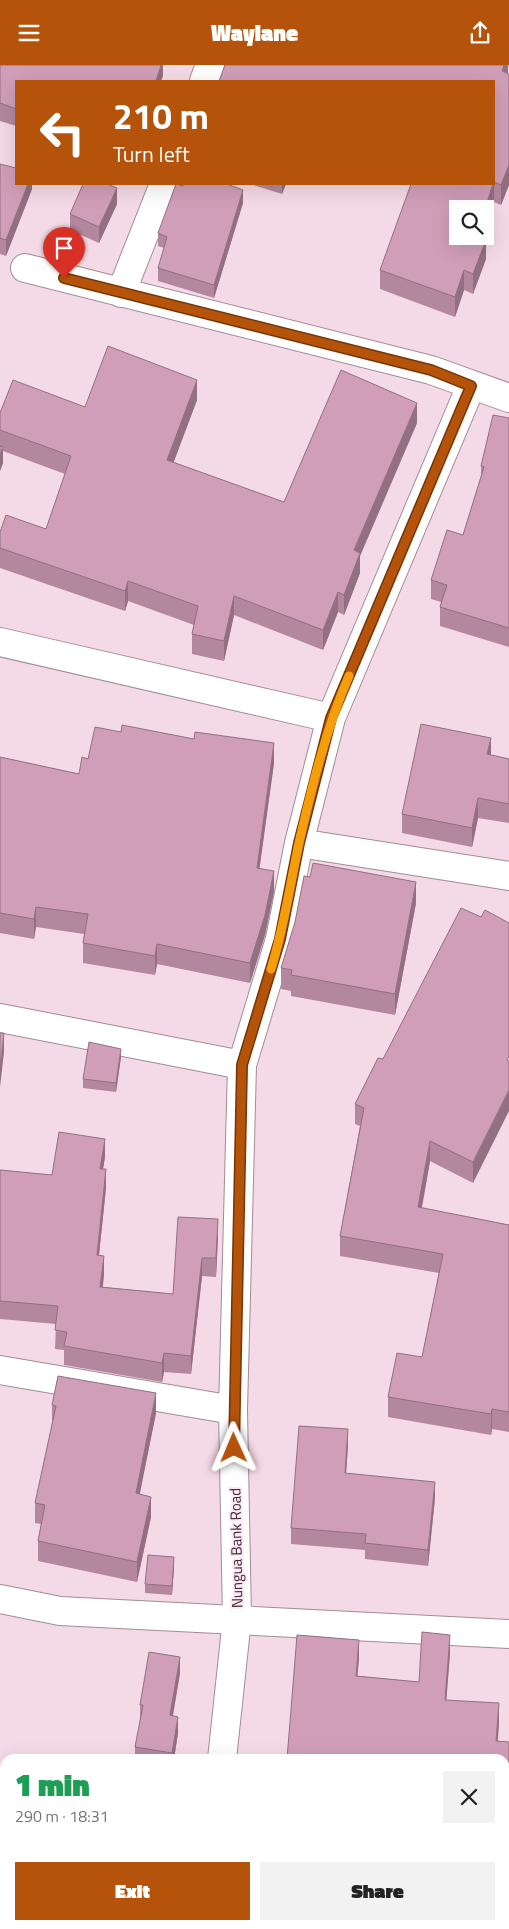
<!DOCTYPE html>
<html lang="en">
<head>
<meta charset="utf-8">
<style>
	body { margin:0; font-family:"Titillium Web",sans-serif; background:#f2f2f2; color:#222; height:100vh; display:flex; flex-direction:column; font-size:19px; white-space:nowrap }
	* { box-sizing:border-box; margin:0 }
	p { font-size:16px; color:#767676 }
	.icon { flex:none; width:28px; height:28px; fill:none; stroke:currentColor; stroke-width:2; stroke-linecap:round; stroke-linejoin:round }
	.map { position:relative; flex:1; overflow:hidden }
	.panel { position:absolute; left:0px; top:1689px; width:510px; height:176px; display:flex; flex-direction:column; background:#fff; border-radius:15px 15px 0 0; box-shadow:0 5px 20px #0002 }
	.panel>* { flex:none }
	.banner { position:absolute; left:15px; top:15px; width:480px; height:105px; border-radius:0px; box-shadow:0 5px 20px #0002; background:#b45309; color:#fff; overflow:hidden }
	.controls { position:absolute; left:449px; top:135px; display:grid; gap:10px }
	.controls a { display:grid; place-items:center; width:45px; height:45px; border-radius:0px; background:#fff; box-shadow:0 5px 20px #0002; font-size:25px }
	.pin { position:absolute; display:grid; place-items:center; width:42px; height:42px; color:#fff; margin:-51px -21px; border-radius:50% 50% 50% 0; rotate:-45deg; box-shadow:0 0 5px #0007 }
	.pin .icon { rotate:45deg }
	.me { position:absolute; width:55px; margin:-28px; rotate:359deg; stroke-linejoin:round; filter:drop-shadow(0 0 4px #0008) }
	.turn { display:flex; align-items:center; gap:18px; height:105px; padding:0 15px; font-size:22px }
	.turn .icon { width:65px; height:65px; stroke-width:2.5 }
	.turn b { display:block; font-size:35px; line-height:42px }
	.round { display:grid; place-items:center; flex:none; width:52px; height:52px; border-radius:0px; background:#f2f2f2 }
	.headline { display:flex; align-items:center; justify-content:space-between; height:85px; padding:0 15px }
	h1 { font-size:30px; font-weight:800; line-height:38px; color:#1e9e55 }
	.cta { display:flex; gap:10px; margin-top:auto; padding:10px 15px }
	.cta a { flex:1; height:58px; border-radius:0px; background:#b45309; color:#fff; font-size:20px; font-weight:800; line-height:58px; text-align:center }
	.cta a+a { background:#f2f2f2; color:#222 }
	header { display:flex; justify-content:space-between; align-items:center; height:65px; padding:0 15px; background:#b45309; color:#fff; font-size:22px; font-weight:800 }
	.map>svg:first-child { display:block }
</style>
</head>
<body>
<header><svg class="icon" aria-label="menu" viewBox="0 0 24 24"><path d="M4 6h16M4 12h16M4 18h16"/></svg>Waylane<svg class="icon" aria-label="share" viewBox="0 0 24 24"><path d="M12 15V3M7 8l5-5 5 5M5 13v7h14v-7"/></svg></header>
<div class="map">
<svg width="509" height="1864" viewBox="0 0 509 1864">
	<rect width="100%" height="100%" fill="#f4dae6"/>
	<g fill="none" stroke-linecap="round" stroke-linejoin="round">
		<g stroke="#a38b97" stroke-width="30">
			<path id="minor" d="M204,16l6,-16
				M25,203l406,102 78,28
				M121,228l43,-109
				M0,577l331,76
				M299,778l210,33
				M0,953l242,47
				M0,1305l233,40
				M0,1534l60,12 449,23
				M222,1694l15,-140 -4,-209 9,-345 38,-126 19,-96 32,-125 140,-332
				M203,1864l1,-4"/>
		</g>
		<use href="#minor" stroke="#fff" stroke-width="28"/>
	</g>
	<path fill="#b3889e" d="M0,0h163v11l-147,5v45l-16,-5z
		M508,0v8l1,1v111l-8,20 -7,-3 -13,36 5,21 -13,35 -9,-4 -9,27 -75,-28v-19z
		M0,99l32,20v5l-26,67 -6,-2z
		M250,119h36l-4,10z
		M243,138l-29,95 -56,-17v-13l6,-20 -6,-2v-13z
		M117,139l-18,39 -29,-13v-16z
		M197,335l-24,63 111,39 133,-79 -57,133v17l-16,42 -6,-3 -15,38 -89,-35 -10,46 -32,-7v-20l2,-9 -66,-24 -3,10 -125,-43v-36l46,-3 19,-55 -62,-23v12l-3,8v-58z
		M509,353v229l-69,-21v-19l1,-5 -10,-3v-19l32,-45 18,-59v-10z
		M491,690l18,4v64l-31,-5 -6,29 -70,-14v-19z
		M0,692l79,17 9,-15 186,4 -15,105 15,23 -9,44 -15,48 -93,-19 -2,11 -72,-12v-20l1,-9 -48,-7 -2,12 -34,-6z
		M416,838l-21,112 -104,-19v-5l-10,-2v-21z
		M481,852l-8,266 -43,-22 -8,47 87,17v207l-17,-3 -1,6 -103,-18v-20l34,-40 17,-84 -99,-17v-20l20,-110 -5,-2v-20l28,-45z
		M121,992l-5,35 -33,-4v-9z
		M105,1092l-2,12 3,19 -7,67 5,19 -1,13 70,7 45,-57 -2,40 -14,-1 -11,98 -27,-2 -2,10 -98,-17v-15l-9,-1 1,-25 -56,-5v-149l52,5z
		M52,1340l104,8 -17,81 12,23 -14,65 -99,-21v-20l3,-17 -6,-1v-20l17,-78z
		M348,1380l-2,28 89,25 -7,68 -63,-7v-9l-74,-6v-16z
		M174,1501l-2,29 -27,-2v-9z
		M450,1588l-4,47 53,22 -1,19 11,1v186l-26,-3h22v-166h-218l72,-101 -2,18 62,6z
		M180,1608l-7,43 5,17 -4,26h-39v-12l5,-27v-15z
		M71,1860h93l-1,4h-92z
		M275,1860h140v4h-115v-2z"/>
	<path fill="#926f81" d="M161,0h2v11l-2,5h-5z
		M504,0h4v8l-6,-2z
		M509,100v20l-8,20v-20z
		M494,117v20l-9,25v-18z
		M28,119h4v5l-26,67v-16z
		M282,119h4l-4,10z
		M117,123v16l-18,39v-16z
		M243,125v13l-29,95v-13z
		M486,175v19l-13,35v-20z
		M464,205v20l-9,27v-20z
		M197,315v20l-30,80v-20z
		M417,338v20l-57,133v17l-16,42v-20l10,-45z
		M3,382v16l-3,8v-16z
		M128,516v20l-3,10v-20z
		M338,527v20l-15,38v-20z
		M234,531v19l-10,46v-20z
		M491,673v20l-4,-4z
		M274,678v20l-17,124v-19z
		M478,733v20l-6,29v-19z
		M274,806v20l-9,44 -15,48v-20z
		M416,817v21l-21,112v-21z
		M36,842v20l-2,12v-20z
		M157,879v20l-2,11v-19z
		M4,968v19l-4,35v-18z
		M121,984v8l-5,35v-9z
		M509,1025v21l-36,72v-21z
		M105,1074v18l-5,30v-18z
		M430,1076v20l-12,66v-20z
		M106,1104v19l-9,85v-18z
		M218,1154v18l-2,40v-19z
		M104,1191v18l-4,31v-18z
		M202,1193v18l-11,98v-18z
		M164,1288v19l-2,10v-19z
		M156,1328v20l-20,100v-20z
		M492,1344v20l-1,6v-21z
		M348,1364v16l-3,44v-16z
		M435,1417v16l-7,68v-16z
		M151,1432v20l-14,65v-20z
		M174,1492v9l-2,29v-9z
		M450,1570v18l-5,66v-19z
		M359,1575v18l-3,36v-18z
		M180,1592v16l-10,58v-16z
		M499,1638v19l-3,37v-18z
		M178,1652v16l-4,26h-2v-6z
		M162,1860h2l-1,4h-2z"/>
	<path fill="#d09eb8" stroke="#926f81" d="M0,0h161l-5,16h-140v28l-16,-6z
		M225,0h279l-2,6 7,3v91l-8,20 -7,-3v-101h-275z
		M0,99l16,4v16h12l-22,56 -6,-2z
		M83,119h24l10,4 -18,39 -29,-13z
		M176,119l7,2 1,-2h43l16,6 -29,95 -56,-17 9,-31 -9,-4z
		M411,119h82l-8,25h-27v27h18l10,4 -13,34 -9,-4 -9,27 -75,-27z
		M108,281l89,34 -30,80 117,42 57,-132 76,33 -63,147 6,3 -16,42 -6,-3 -15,38 -89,-34 -10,45 -32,-7 6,-28 -70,-25 -3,10 -125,-43v-16l6,-17 40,14 25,-73 -71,-26v-17l13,-33 72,27z
		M493,350l16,3v210l-69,-21 7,-22 -16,-5 16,-50 16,5 21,-68 -3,-1z
		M0,381l3,1 -3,8z
		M421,659l70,14 -4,16 22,5v45l-31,-6 -6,30 -70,-14z
		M122,660l72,14 1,-7 79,11 -17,125 17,3 -9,44 -15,48 -93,-19 -2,12 -72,-13 5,-29 -52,-7 -2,12 -34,-6v-156l79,17 3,-17 6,2 7,-32 26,5z
		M313,798l103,19 -21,112 -104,-19 1,-5 -11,-2 14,-46 9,-46 6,1z
		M461,843l20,9 4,-7 24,13v133l-2,4 2,1v29l-36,72 -43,-21 -12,66 91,18v187l-17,-3 -1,5 -103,-17 9,-44 25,4 21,-103 -103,-18 24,-128 -9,-4 23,-46 5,1z
		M0,968h4l-4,36z
		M89,977l32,7 -5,34 -33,-4z
		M59,1067l46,7 -5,30h6l-9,86 7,1 -4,31 73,7 5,-77 40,2 -2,39h-14l-11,98 -27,-3 -2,10 -98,-17 3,-14 -12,-2 3,-24 -58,-5v-131l52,5z
		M58,1311l98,17 -20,100 15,4 -14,65 -99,-21 7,-36 -10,-2 21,-97 -4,-1z
		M299,1361l49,3 -3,44 90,9 -7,68 -63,-7 1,-9 -75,-6z
		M148,1490l26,2 -2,29 -27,-2z
		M422,1567l28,3 -5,65 54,3 -3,38 13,1v168l-4,-1v-150h-218l10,-124 62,5 -3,36 63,6z
		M149,1587l31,5 -10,58 8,2 -6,36 -37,-6 8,-42h-3z
		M71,1860h91l-1,4h-82l1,-1 -9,-1z
		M315,1860h23v3z"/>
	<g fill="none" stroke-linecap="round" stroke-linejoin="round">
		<g stroke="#753606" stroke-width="12">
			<path id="route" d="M64,213l367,92 40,16 -140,332 -32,125 -19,96 -38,126 -8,383"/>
		</g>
		<use href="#route" stroke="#b45309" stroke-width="9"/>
		<path stroke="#f59e0b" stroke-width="9" d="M271,904c13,-41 19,-84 28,-126 13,-57 27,-114 50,-167"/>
	</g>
	<g text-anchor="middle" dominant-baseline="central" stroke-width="4" stroke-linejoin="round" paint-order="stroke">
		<g font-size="15" fill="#3b3035" stroke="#fee8f3">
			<text transform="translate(236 1483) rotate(-91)">Nungua Bank Road</text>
		</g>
	</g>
</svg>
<div class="controls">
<a><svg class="icon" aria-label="search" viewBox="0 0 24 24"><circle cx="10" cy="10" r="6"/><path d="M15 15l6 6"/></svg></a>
</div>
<div class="pin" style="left:64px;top:213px;background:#d93025"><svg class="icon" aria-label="arrive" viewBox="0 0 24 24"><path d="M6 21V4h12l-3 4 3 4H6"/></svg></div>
<svg class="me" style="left:234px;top:1383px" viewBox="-20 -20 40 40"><path d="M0-17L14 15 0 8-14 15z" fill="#b45309" stroke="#fff" stroke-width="4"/></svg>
<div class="banner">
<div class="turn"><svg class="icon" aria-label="left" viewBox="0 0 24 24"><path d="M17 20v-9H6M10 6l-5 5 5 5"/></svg><div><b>210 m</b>Turn left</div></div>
</div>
<section class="panel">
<div class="headline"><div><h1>1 min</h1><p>290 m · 18:31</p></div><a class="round"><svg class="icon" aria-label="close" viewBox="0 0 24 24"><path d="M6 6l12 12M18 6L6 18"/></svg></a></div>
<div class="cta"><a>Exit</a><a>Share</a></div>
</section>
</div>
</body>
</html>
